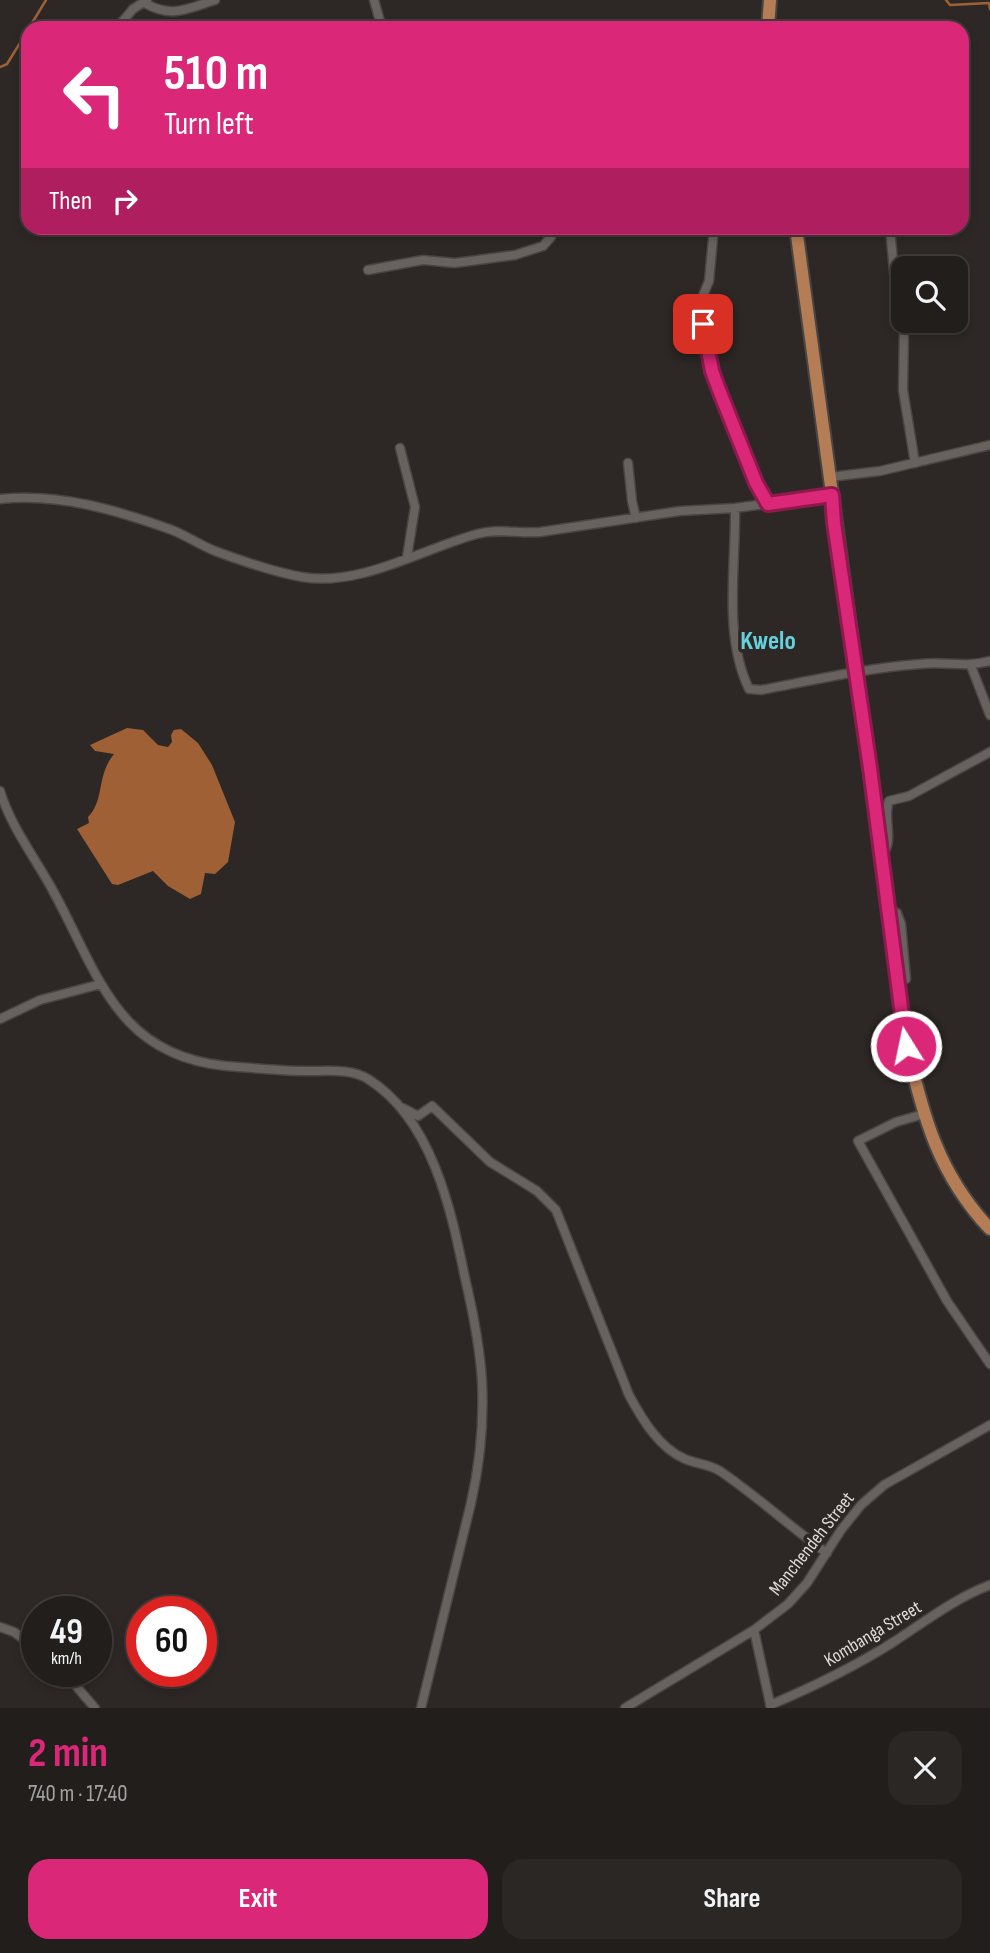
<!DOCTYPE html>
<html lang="en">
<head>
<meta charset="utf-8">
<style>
	body { margin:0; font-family:"Sofia Sans Condensed",sans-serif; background:#2a2725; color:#f1f3f6; height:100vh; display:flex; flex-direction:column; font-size:26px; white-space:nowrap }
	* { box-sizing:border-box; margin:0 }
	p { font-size:23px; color:#a2a2a3 }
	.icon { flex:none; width:38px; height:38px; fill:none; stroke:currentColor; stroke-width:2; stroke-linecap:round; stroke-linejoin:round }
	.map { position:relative; height:1708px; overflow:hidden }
	.side { display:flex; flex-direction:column; background:#221e1c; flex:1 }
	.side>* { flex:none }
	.guide { position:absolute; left:21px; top:21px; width:948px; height:214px; border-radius:21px; box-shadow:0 4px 10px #0003,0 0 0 2px #3f3c3b; background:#db2777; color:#fff; overflow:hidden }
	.buttons { position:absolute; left:891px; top:256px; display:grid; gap:14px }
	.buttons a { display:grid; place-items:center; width:77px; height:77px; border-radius:14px; background:#221e1c; box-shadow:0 4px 10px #0003,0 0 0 2px #3f3c3b; font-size:35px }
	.speed { position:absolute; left:21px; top:1596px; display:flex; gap:14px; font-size:35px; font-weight:700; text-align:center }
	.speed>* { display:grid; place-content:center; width:91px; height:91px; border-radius:50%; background:#221e1c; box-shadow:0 4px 10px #0003,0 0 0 2px #3f3c3b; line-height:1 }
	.speed small { font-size:18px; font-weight:400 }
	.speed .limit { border:10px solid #d22; background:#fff; color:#111 }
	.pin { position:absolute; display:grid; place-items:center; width:60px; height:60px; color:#fff; margin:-30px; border-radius:14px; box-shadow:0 4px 10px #0006 }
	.me { position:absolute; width:77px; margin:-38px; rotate:350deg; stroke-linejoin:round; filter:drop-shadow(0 0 5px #0008) }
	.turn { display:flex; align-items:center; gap:24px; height:147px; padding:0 28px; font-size:32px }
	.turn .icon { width:91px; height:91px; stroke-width:2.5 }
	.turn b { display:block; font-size:49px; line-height:60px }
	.then { display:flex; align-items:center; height:66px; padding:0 28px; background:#0003; gap:14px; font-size:26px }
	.round { display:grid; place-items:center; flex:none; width:74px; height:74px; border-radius:21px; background:#2a2725 }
	.overview { display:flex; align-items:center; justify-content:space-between; height:119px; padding:0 28px }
	h1 { font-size:42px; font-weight:700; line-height:52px; color:#db2777 }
	.button { display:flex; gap:14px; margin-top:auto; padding:14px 28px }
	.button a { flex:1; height:80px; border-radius:21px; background:#db2777; color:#fff; font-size:28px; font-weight:700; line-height:80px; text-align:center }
	.button a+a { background:#2a2725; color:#f1f3f6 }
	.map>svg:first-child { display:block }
</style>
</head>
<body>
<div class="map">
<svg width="990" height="1708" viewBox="0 0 990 1708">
	<rect width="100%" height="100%" fill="#2d2825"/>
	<path fill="#9e6034" d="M127,728l16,2 15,15 10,2 4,-5 -1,-7 3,-5 7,-1 17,14 14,22 23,57 -7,40 -13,12 -10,-1 -4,21 -11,5 -22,-13 -15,-15 -35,14 -6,-1 -35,-55 12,-6 -1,-6c17,-17 8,-41 26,-63l-19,-3 -5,-6z"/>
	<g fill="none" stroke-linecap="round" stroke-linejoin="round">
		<path stroke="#9e6034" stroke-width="2.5" d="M946,0l4,5 39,-2 1,6
			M29,28l17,-28
			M0,67l7,-3 21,-34"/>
		<g stroke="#494543" stroke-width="11">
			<path id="street" d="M374,0l8,28
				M143,2c28,17 44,7 72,-2
				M117,28l16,-19 14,-9
				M714,228l-5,53 -7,17 1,26 9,47 44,112 12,21
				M890,228l6,65 8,37 -1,60 12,73
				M368,270l55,-10 32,3 60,-8 28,-9 8,-9 3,-9
				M400,448l15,59 -8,50
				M628,463l4,38 4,17
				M830,477l50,-6 110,-26
				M0,499c59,-6 117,11 172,31 15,6 28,15 43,21 27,10 58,21 87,26 58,10 120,-28 175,-43 22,-6 42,0 63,-2l140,-21 55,-3 97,-13
				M735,508c1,59 -12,127 14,181l12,1c53,-10 106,-22 159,-26 26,-3 42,4 70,-3
				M971,666l19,49
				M0,791c11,36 34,65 52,98 46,83 63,166 174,177 25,2 50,4 74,5 21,1 50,-4 68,8 64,40 83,130 97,199 8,34 15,69 17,104 2,41 -2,81 -11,121l-50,205
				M881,851l5,-2c6,-15 -3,-32 3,-48l20,-5 81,-44
				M888,909l9,4 4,11 5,55
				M0,1019l40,-19 61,-16
				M403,1108l15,8 14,-10 58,56 47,29 19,19 73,185c13,24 30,53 56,64 12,5 23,5 35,12 37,25 70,56 107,82
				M924,1114l-28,8 -38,19 89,160 43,63
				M0,1627l14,5 23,17
				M754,1630l17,78
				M63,1671l32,37
				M770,1705c43,-18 82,-37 122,-62 31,-20 63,-45 98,-58
				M625,1708l129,-78 34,-26 19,-21 34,-53 20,-25 23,-20 106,-60"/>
		</g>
		<g stroke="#494543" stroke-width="16">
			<path id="primary" d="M768,28l2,-28
				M796,228l111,818c16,71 32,129 83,183"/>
		</g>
		<use href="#street" stroke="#68625f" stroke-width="8"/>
		<use href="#primary" stroke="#b57d56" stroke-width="12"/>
	</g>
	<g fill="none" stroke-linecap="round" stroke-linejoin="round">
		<g stroke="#8e194d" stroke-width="18">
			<path id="route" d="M703,324l9,47 7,19 37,93 12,21 64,-9 2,28 36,245 36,278"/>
		</g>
		<use href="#route" stroke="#db2777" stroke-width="12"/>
	</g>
	<g text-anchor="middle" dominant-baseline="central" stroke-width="7" stroke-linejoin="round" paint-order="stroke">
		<g font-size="19" fill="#dedad8" stroke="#2d2825">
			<text transform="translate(812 1544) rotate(-52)">Manchendeh Street</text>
			<text transform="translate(873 1634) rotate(-31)">Kombanga Street</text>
		</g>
		<g font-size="26" font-weight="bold" fill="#65d1dc" stroke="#2d2825">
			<text x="768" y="641">Kwelo</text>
		</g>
	</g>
</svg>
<div class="buttons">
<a><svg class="icon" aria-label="search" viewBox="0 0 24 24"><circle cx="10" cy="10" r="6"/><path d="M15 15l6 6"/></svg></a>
</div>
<div class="speed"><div>49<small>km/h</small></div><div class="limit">60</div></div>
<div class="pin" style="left:703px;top:324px;background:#d93025"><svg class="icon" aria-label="arrive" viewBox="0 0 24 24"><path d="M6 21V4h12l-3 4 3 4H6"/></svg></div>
<svg class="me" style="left:906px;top:1046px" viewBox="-20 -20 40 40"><circle r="17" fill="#db2777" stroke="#fff" stroke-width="3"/><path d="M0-11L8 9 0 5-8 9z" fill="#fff"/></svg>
<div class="guide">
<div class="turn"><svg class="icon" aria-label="left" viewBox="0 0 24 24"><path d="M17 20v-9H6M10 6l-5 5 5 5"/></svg><div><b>510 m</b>Turn left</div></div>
<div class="then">Then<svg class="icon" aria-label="right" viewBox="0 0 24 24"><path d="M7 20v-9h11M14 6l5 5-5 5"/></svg></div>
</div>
</div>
<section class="side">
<div class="overview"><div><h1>2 min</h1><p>740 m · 17:40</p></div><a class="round"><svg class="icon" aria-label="close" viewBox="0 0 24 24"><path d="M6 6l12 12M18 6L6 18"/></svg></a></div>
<div class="button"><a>Exit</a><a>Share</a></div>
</section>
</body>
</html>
